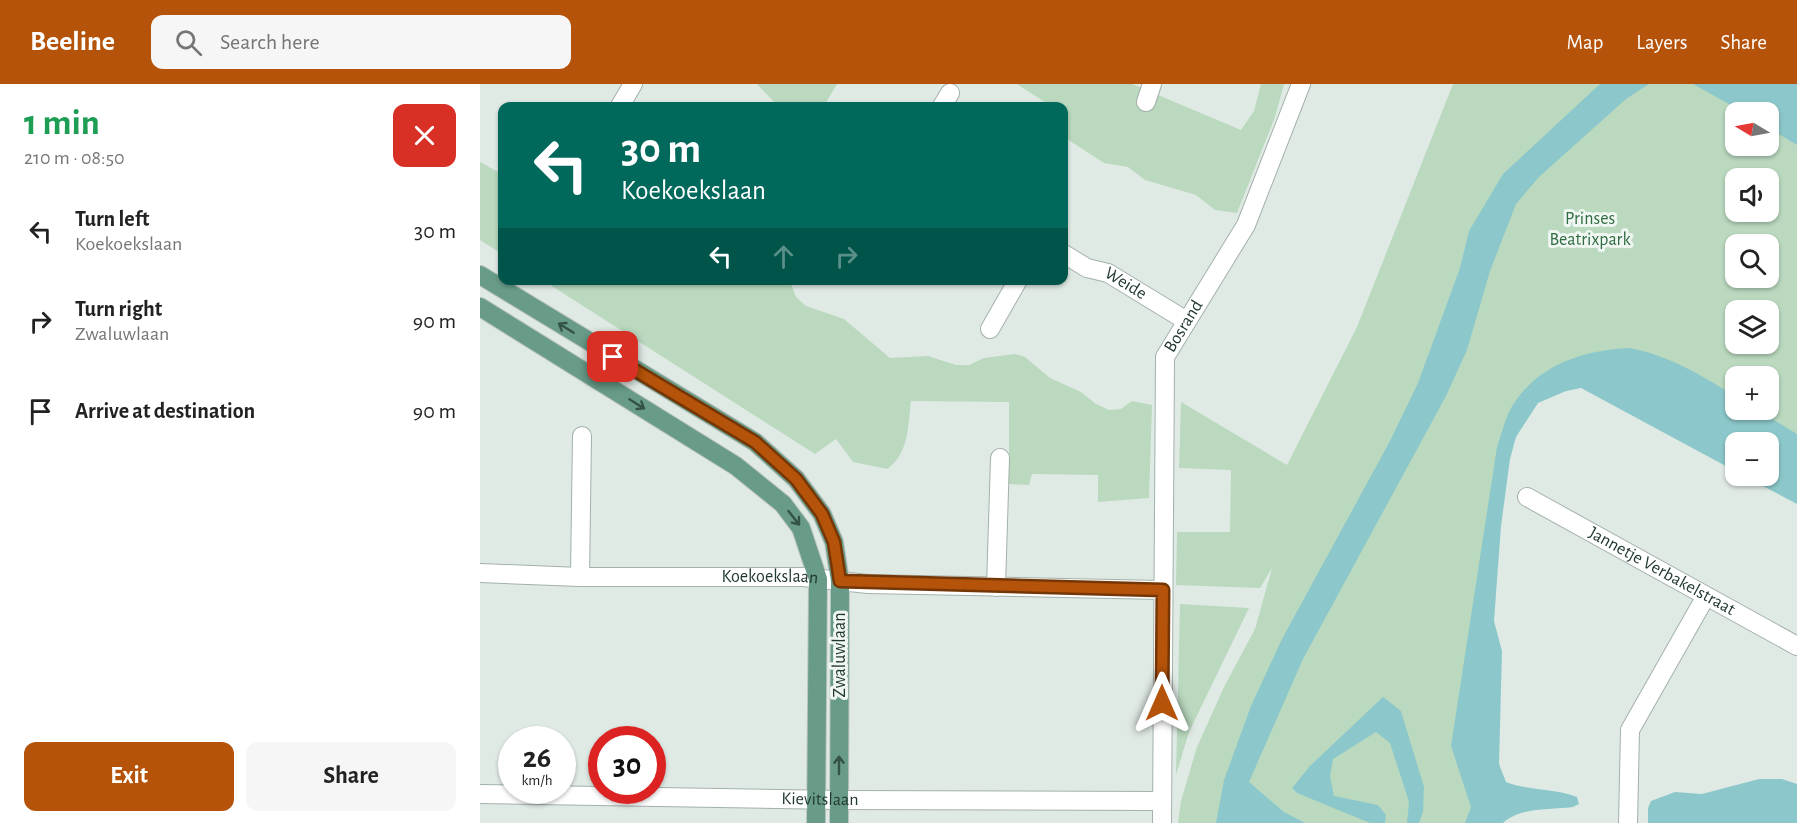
<!DOCTYPE html>
<html lang="en">
<head>
<meta charset="utf-8">
<style>
	body { margin:0; font-family:"Alegreya Sans",sans-serif; background:#f6f6f6; color:#222; height:100vh; display:flex; flex-direction:column; font-size:22px; white-space:nowrap }
	* { box-sizing:border-box; margin:0 }
	p { font-size:20px; color:#767676 }
	.icon { flex:none; width:33px; height:33px; fill:none; stroke:currentColor; stroke-width:2; stroke-linecap:round; stroke-linejoin:round }
	.map { position:relative; flex:1; overflow:hidden }
	.sheet { display:flex; flex-direction:column; background:#fff; width:480px }
	.sheet>* { flex:none }
	.guide { position:absolute; left:18px; top:18px; width:570px; height:183px; border-radius:12px; box-shadow:0 2px 4px #0004; background:#00695c; color:#fff; overflow:hidden }
	.needle { width:39px; rotate:280deg }
	.tools { position:absolute; left:1245px; top:18px; display:grid; gap:12px }
	.tools a { display:grid; place-items:center; width:54px; height:54px; border-radius:12px; background:#fff; box-shadow:0 2px 4px #0004; font-size:30px }
	.speed { position:absolute; left:18px; top:642px; display:flex; gap:12px; font-size:30px; font-weight:700; text-align:center }
	.speed>* { display:grid; place-content:center; width:78px; height:78px; border-radius:50%; background:#fff; box-shadow:0 2px 4px #0004; line-height:1 }
	.speed small { font-size:15px; font-weight:400 }
	.speed .limit { border:9px solid #d22; background:#fff; color:#111 }
	.pin { position:absolute; display:grid; place-items:center; width:51px; height:51px; color:#fff; margin:-26px; border-radius:12px; box-shadow:0 3px 9px #0006 }
	.me { position:absolute; width:66px; margin:-33px; rotate:0deg; stroke-linejoin:round; filter:drop-shadow(0 0 4px #0008) }
	.turn { display:flex; align-items:center; gap:21px; height:126px; padding:0 24px; font-size:27px }
	.turn .icon { width:78px; height:78px; stroke-width:2.5 }
	.turn b { display:block; font-size:42px; line-height:51px }
	.lanes { display:flex; align-items:center; height:57px; padding:0 24px; background:#0003; justify-content:center; gap:30px; direction:ltr }
	.lanes .off { opacity:.35 }
	.round { display:grid; place-items:center; flex:none; width:63px; height:63px; border-radius:12px; background:#f6f6f6 }
	.head { display:flex; align-items:center; justify-content:space-between; height:102px; padding:0 24px }
	h1 { font-size:36px; font-weight:700; line-height:45px; color:#1e9e55 }
	.action { display:flex; gap:12px; margin-top:auto; padding:12px 24px }
	.action a { flex:1; height:69px; border-radius:12px; background:#b45309; color:#fff; font-size:24px; font-weight:700; line-height:69px; text-align:center }
	.action a+a { background:#f6f6f6; color:#222 }
	ul { padding:0; list-style:none }
	li { display:flex; align-items:center; gap:18px; height:90px; padding:0 24px }
	li div { flex:1 }
	li b { display:block; font-size:22px }
	li em { font-style:normal }
	header { display:flex; align-items:center; gap:36px; box-sizing:border-box; height:84px; padding:0 30px; background:#b45309; color:#fff }
	header strong { font-size:28px }
	nav { display:flex; gap:33px; margin-inline-start:auto; font-size:21px }
	.search { width:420px; height:54px; background:#f6f6f6; display:flex; align-items:center; gap:15px; box-sizing:border-box; padding:0 21px; border-radius:12px; color:#767676; font-size:22px }
	main { display:flex; flex:1; min-height:0 }
	.map>svg:first-child { display:block }
</style>
</head>
<body>
<header>
<strong>Beeline</strong>
<div class="search"><svg class="icon" aria-label="search" viewBox="0 0 24 24"><circle cx="10" cy="10" r="6"/><path d="M15 15l6 6"/></svg>Search here</div>
<nav><a>Map</a><a>Layers</a><a>Share</a></nav>
</header>
<main>
<section class="sheet">
<div class="head"><div><h1>1 min</h1><p>210 m · 08:50</p></div><a class="round" style="background:#d93025;color:#fff"><svg class="icon" aria-label="close" viewBox="0 0 24 24"><path d="M6 6l12 12M18 6L6 18"/></svg></a></div>
<ul>
<li><svg class="icon" aria-label="left" viewBox="0 0 24 24"><path d="M17 20v-9H6M10 6l-5 5 5 5"/></svg><div><b>Turn left</b><p>Koekoekslaan</p></div><em>30 m</em></li>
<li><svg class="icon" aria-label="right" viewBox="0 0 24 24"><path d="M7 20v-9h11M14 6l5 5-5 5"/></svg><div><b>Turn right</b><p>Zwaluwlaan</p></div><em>90 m</em></li>
<li><svg class="icon" aria-label="arrive" viewBox="0 0 24 24"><path d="M6 21V4h12l-3 4 3 4H6"/></svg><div><b>Arrive at destination</b></div><em>90 m</em></li>
</ul>
<div class="action"><a>Exit</a><a>Share</a></div>
</section>
<div class="map">
<svg width="1317" height="739" viewBox="0 0 1317 739">
	<rect width="100%" height="100%" fill="#e0eae4"/>
	<path fill="#bad9bf" fill-rule="evenodd" d="M277,0h80l-13,22h-46z
		M537,0h115l109,46 13,-19 7,-27h23l-9,33 -38,96 -22,-3 -19,-15 -51,-15 -17,-13 -24,-4 -40,-26v-31h-13z
		M973,0h344v416l-29,-24v-34h-32l-170,-67 -48,43 -18,60 -19,345h-303l3,-22 16,-54 27,-60 31,-58 17,-61 -12,20 -84,-3 1,-53h53l1,-62 -52,-2 2,-66 106,63 70,-138zM1256,28h32v34h-32zM1256,94h32v34h-32zM1256,160h32v34h-32zM1256,226h32v34h-32zM1256,292h32v34h-32z
		M0,78l22,12v80l-22,-14z
		M64,197h246l6,16 10,9 38,13 46,39 38,-2 28,9h13l15,-7 31,-4 10,3 25,21 31,14 15,12 13,6 12,-1 11,-8 20,4 -3,93 -51,4v-27l-66,-1 -3,11 -20,-1v-82l-98,-1c-3,24 -2,53 -24,68l-34,-7 -17,-23 -21,15z
		M700,520l69,4 -60,124 -13,43z"/>
	<path fill="#8cc8cb" d="M1120,0h49l-23,15 -87,78 -23,27 -26,67 -23,79 -21,46 -143,263 -54,123 35,30 21,11h-89l8,-43 27,-74 31,-67 108,-198 28,-58 42,-115 9,-37 34,-57z
		M1213,0h104v61l-28,-17 -1,-16h-25z
		M1150,264c40,8 71,27 105,48l1,14h21l40,24v70l-53,-28h24v-34h-32l-1,29 -154,-83 -15,3 -28,12 -22,34 -6,22 -9,67 -7,95 8,30 -3,113 7,18c23,9 48,6 71,15l2,7 -6,3c-24,3 -52,0 -70,16h-38l6,-16 -20,-61 46,-299c4,-12 7,-24 12,-35 24,-46 73,-62 121,-64z
		M903,613l18,14 23,76 -1,25 -4,11h-12l2,-21 -19,-59 -14,-11 -43,27 -3,17 4,20 44,9 8,10 -1,8h-15l-73,-30 -5,-5 18,-22z
		M1279,695h23l15,5v39h-149v-15l3,-7 24,-9 27,2z"/>
	<g fill="none" stroke-linecap="round" stroke-linejoin="round">
		<g stroke="#a3b1aa" stroke-width="20">
			<g id="minor">
				<path d="M666,18l6,-18"/>
				<path d="M140,22l13,-22"/>
				<path d="M462,22l8,-13"/>
				<path id="s1" d="M584,170l23,14 21,5 77,47"/>
				<path d="M510,245l28,-49"/>
				<path id="s2" d="M1047,413l270,149"/>
				<path id="s3" d="M0,489l100,4h223l65,7 295,6"/>
				<path d="M100,493l2,-141"/>
				<path d="M516,503l4,-129"/>
				<path id="s4" d="M0,710l359,6 323,1"/>
				<path id="s5" d="M682,739l3,-466 81,-132 55,-141"/>
				<path d="M1148,739l2,-93 76,-134"/>
			</g>
		</g>
		<g stroke="#bdc4c1" stroke-width="20">
			<path id="major" d="M0,191l275,167 41,37 26,35 12,28 6,39 -1,242
				M0,223l256,159 47,38 18,24 17,51 -2,244"/>
		</g>
		<use href="#minor" stroke="#fff" stroke-width="18"/>
		<use href="#major" stroke="#689c89" stroke-width="18"/>
	</g>
	<defs><path id="oneway-shaft" d="M-6 0H5M1.5-3L5.5 0L1.5 3" fill="none" stroke-width="1.6" stroke-linecap="round" stroke-linejoin="round" transform="scale(1.5)"/></defs>
	<g stroke="#345246">
		<use href="#oneway-shaft" transform="translate(86 244) rotate(-148)"/>
		<use href="#oneway-shaft" transform="translate(157 320) rotate(32)"/>
		<use href="#oneway-shaft" transform="translate(314 434) rotate(52)"/>
		<use href="#oneway-shaft" transform="translate(359 681) rotate(-90)"/>
	</g>
	<g fill="none" stroke-linecap="round" stroke-linejoin="round">
		<g stroke="#753606" stroke-width="15">
			<path id="route" d="M133,273l142,85 41,37 26,35 12,28 6,39 323,9 -1,113"/>
		</g>
		<use href="#route" stroke="#b45309" stroke-width="10"/>
	</g>
	<g text-anchor="middle" dominant-baseline="central" stroke-width="6" stroke-linejoin="round" paint-order="stroke">
		<g font-size="18" fill="#2f6c40" stroke="#f0f7f3">
			<text x="1110" y="135">Prinses<tspan x="1110" dy="21">Beatrixpark</tspan></text>
		</g>
		<g font-size="18" fill="#223930" stroke="#f0f7f3">
			<text stroke="none"><textPath href="#s1" startOffset="69">Weide</textPath></text>
			<text stroke="none"><textPath href="#s5" startOffset="502">Bosrand</textPath></text>
			<text stroke="none"><textPath href="#s2" startOffset="154">Jannetje Verbakelstraat</textPath></text>
			<text stroke="none"><textPath href="#s3" startOffset="290">Koekoekslaan</textPath></text>
			<text transform="translate(360 571) rotate(-90)">Zwaluwlaan</text>
			<text stroke="none"><textPath href="#s4" startOffset="340">Kievitslaan</textPath></text>
		</g>
	</g>
</svg>
<div class="tools">
<a><svg class="needle" viewBox="-14 -14 28 28"><path d="M0-13l5 13h-10z" fill="#e53935"/><path d="M0 13l5-13h-10z" fill="#767676"/></svg></a>
<a><svg class="icon" aria-label="sound" viewBox="0 0 24 24"><path d="M4 9h4l5-4v14l-5-4H4zM17 9q2 3 0 6"/></svg></a>
<a><svg class="icon" aria-label="search" viewBox="0 0 24 24"><circle cx="10" cy="10" r="6"/><path d="M15 15l6 6"/></svg></a>
<a><svg class="icon" aria-label="layers" viewBox="0 0 24 24"><path d="M12 4l9 5-9 5-9-5zM3 14l9 5 9-5"/></svg></a>
<a>+</a>
<a>−</a>
</div>
<div class="speed"><div>26<small>km/h</small></div><div class="limit">30</div></div>
<div class="pin" style="left:133px;top:273px;background:#d93025"><svg class="icon" aria-label="arrive" viewBox="0 0 24 24"><path d="M6 21V4h12l-3 4 3 4H6"/></svg></div>
<svg class="me" style="left:682px;top:619px" viewBox="-20 -20 40 40"><path d="M0-17L14 15 0 8-14 15z" fill="#b45309" stroke="#fff" stroke-width="4"/></svg>
<div class="guide">
<div class="turn"><svg class="icon" aria-label="left" viewBox="0 0 24 24"><path d="M17 20v-9H6M10 6l-5 5 5 5"/></svg><div><b>30 m</b>Koekoekslaan</div></div>
<div class="lanes"><svg class="icon" aria-label="left" viewBox="0 0 24 24"><path d="M17 20v-9H6M10 6l-5 5 5 5"/></svg><svg class="icon off" aria-label="ahead" viewBox="0 0 24 24"><path d="M12 20V5M6 11l6-6 6 6"/></svg><svg class="icon off" aria-label="right" viewBox="0 0 24 24"><path d="M7 20v-9h11M14 6l5 5-5 5"/></svg></div>
</div>
</div>
</main>
</body>
</html>
